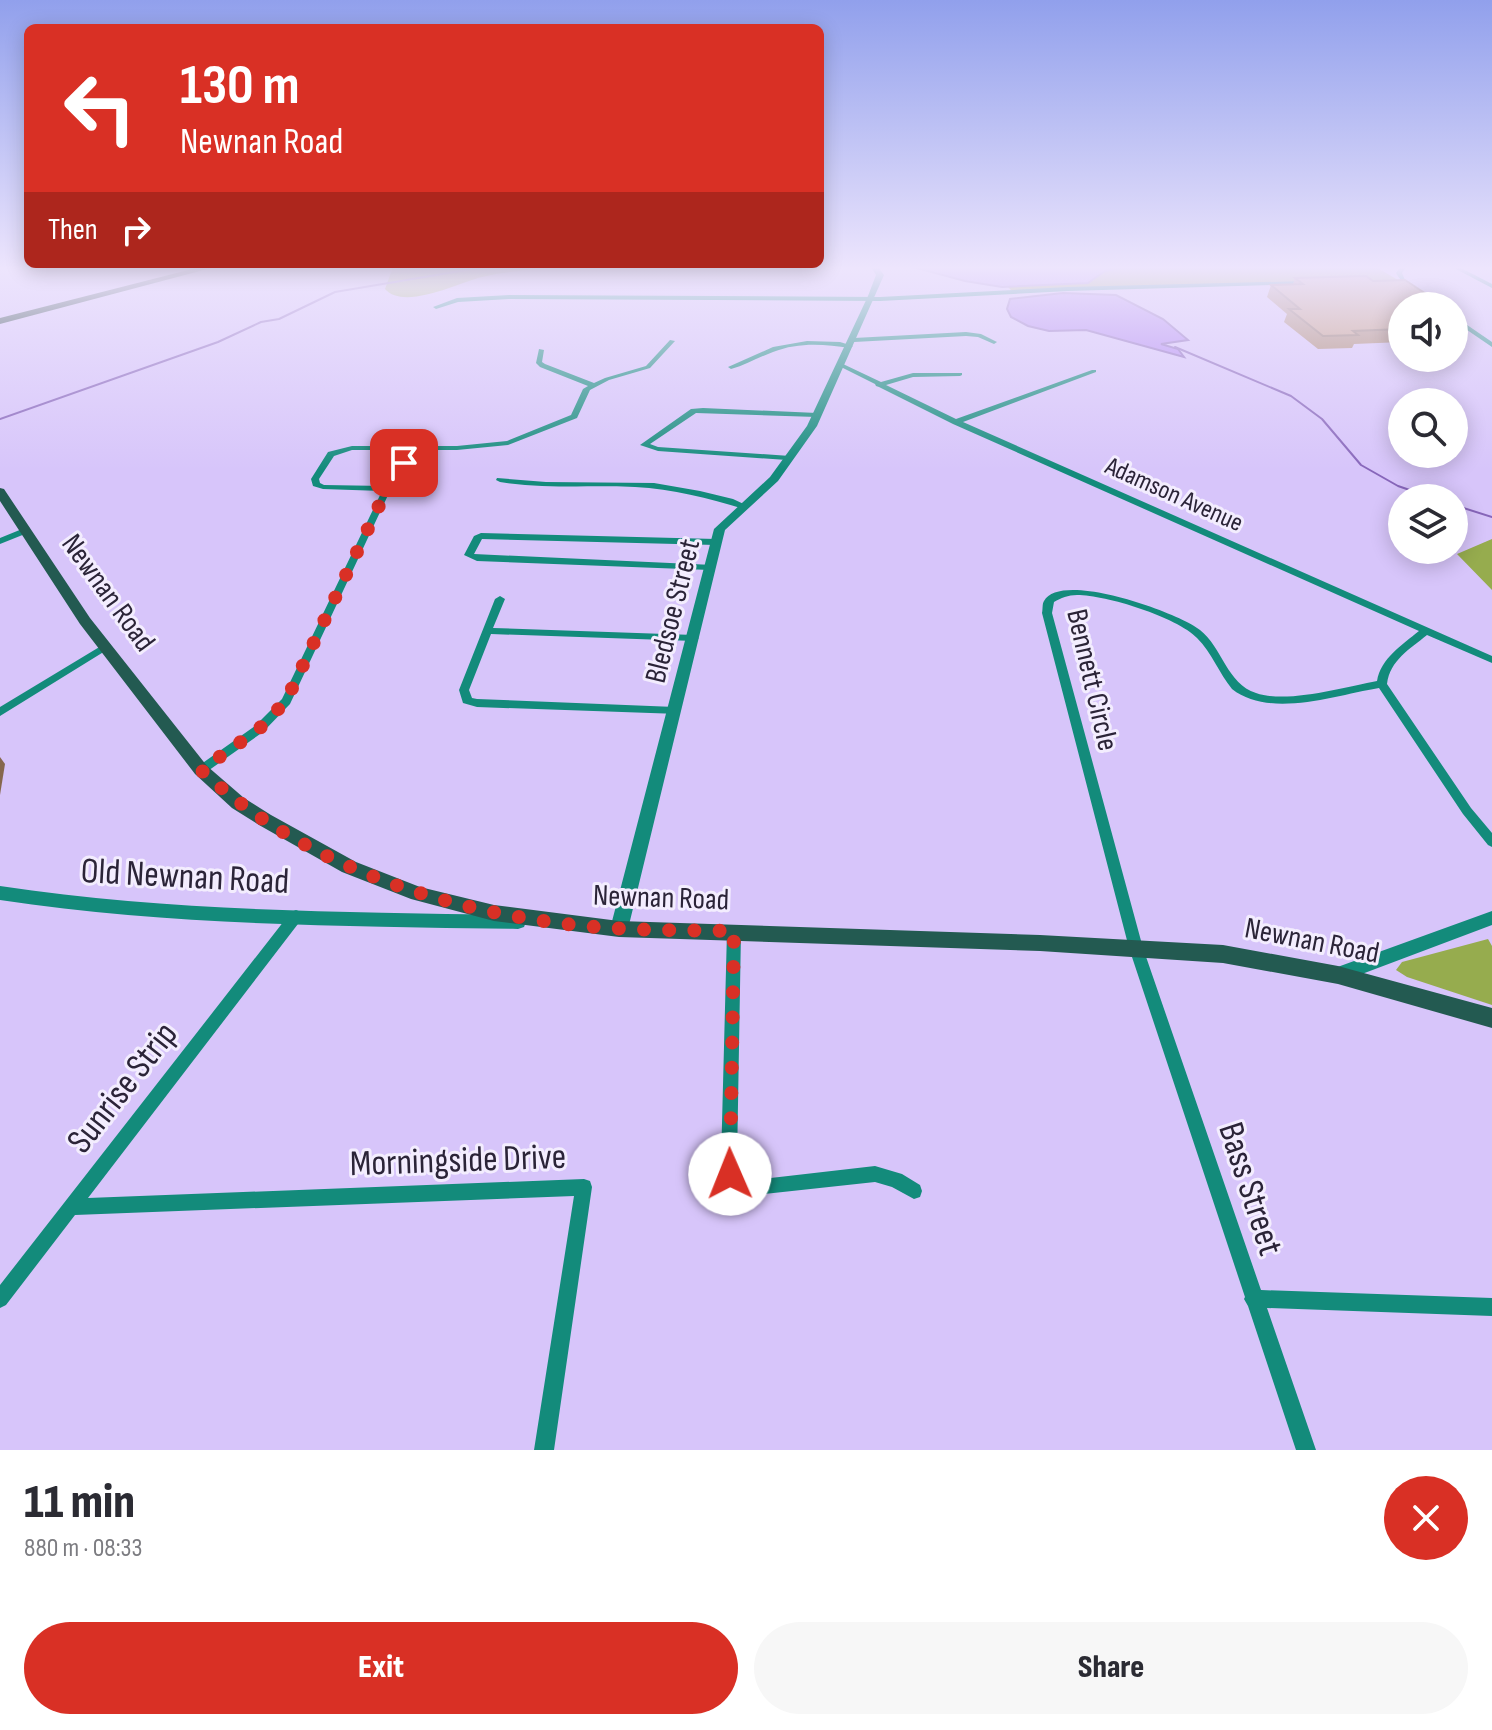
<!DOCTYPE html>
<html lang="en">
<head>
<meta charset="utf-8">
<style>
	body { margin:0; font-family:"Sofia Sans Condensed",sans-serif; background:#f7f7f7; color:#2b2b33; height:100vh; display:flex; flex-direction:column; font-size:30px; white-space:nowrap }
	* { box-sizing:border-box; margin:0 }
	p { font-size:26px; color:#7c7c81 }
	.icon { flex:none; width:44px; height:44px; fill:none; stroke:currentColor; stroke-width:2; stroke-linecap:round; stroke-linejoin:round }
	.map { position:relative; height:1450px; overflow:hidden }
	.side { display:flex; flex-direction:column; background:#fff; flex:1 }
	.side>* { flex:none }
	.banner { position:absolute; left:24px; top:24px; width:800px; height:244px; border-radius:12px; box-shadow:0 4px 20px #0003; background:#d93025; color:#fff; overflow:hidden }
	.tools { position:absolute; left:1388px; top:292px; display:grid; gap:16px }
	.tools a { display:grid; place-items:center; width:80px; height:80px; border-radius:50%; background:#fff; box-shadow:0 4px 20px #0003; font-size:40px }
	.pin { position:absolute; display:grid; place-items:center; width:68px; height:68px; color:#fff; margin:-34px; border-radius:16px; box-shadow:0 4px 12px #0006 }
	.me { position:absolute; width:88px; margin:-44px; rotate:359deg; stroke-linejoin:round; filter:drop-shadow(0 0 6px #0008) }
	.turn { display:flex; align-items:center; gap:28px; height:168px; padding:0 24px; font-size:36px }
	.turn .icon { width:104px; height:104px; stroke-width:2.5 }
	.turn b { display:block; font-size:56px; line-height:68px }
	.then { display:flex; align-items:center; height:76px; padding:0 24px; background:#0003; gap:16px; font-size:30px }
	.round { display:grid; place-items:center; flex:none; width:84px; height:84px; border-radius:42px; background:#f7f7f7 }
	.head { display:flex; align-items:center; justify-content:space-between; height:136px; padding:0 24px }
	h1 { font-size:48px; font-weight:800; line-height:60px }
	.primary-button { display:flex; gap:16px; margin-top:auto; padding:16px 24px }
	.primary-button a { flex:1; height:92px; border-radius:48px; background:#d93025; color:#fff; font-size:32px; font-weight:800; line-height:92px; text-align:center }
	.primary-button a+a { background:#f7f7f7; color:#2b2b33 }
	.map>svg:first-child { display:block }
</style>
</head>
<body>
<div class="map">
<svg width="1492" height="1450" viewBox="0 0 1492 1450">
	<rect width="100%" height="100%" fill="#d7c5fa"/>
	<path fill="#96ac4e" d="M393,267h152c-21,4 -42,5 -63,10 -22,5 -78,34 -97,12z
		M1122,267h254l22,13 -386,11 -4,-4 80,-4 17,-12z
		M1492,539v51l-35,-36z
		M1488,939l4,7v59l-85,-28 -11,-7 6,-8z"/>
	<path fill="#ae82f1" stroke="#8766ba" stroke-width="2" d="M913,267h209l-17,4 -17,12 -86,4 -37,-6z
		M1063,293l53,2 47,24 25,21 -27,4 17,5 6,8 -98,-27 -37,1 -21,-5 -17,-9 -4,-8 3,-10z"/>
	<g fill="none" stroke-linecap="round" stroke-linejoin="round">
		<path stroke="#8766ba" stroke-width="2" d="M1175,347l116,49 31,23 39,46 37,21 35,12
			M0,419l218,-77 43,-20 18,-3 56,-27 149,-25
			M1454,505l38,12"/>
		<path fill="#138b7b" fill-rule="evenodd" d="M1400,267h6l-4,6 3,7 35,26c-13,0 -38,-21 -44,-33z
			M1452,267h7l33,17v4z
			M1306,281l3,2 -1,1 -240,7 -188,10 -371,-2 -51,3 -22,7 -3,-2 24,-9 52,-3 371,2 188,-10z
			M1454,316l38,26v5l-38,-26z
			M966,332l15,2 16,8 -3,2 -16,-7 -12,-1 -112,6 -3,-2 3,-2z
			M670,340l5,1 -25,27 -41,12 -19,10 -13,28 -69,27 -51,5h-43l-25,43 -99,211 -27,28 -58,41h-8l-2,-3 2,-3 58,-41 27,-27 100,-208 -59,-2 -10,-3 -2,-7 17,-27 24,-6h105l50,-5 64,-26 12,-26 5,-3 -48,-19 -4,-4 3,-14 5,1 -2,12 3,2 49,19 11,-5 41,-12zM352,450h55l-22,36 -61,-1 -4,-2 -1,-4 15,-23z
			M807,341l33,1 13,4 -3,2c-26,-4 -52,-6 -77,4 -14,5 -27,13 -42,17l-3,-2 45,-20z
			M839,364h4l38,18 32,-9h49v2l-2,1 -47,1 -27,8 70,34 136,-49h4v2l-133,50 529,234v7l-65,-28c-17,14 -37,25 -40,49l84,124 21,25v14l-4,-2 -25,-31 -84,-126c-43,7 -109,31 -147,1 -13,-16 -20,-36 -35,-51 -20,-21 -91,-43 -120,-43 -9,0 -16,3 -23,7l-2,11 91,335 118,342 231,8v18l-225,-8 49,142h-20l-48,-144 -4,-7 1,-2 -116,-349 -87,-335c1,-4 0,-9 2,-12 17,-31 135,12 156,29 22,17 27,54 56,63 31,11 88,-6 121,-12 4,-23 25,-36 42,-50l-466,-207 -74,-37 -3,-1 -1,-2 -36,-18z
			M703,408l114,5 4,2 -4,2 -121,-4 -46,31 8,3 132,9 1,2 -4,2 -129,-9 -18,-6 51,-36z
			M497,478l49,4 108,1 46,8 33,8 15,7 -4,3c-36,-11 -71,-20 -109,-22 -45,-2 -90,2 -135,-5l-4,-2z
			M27,527l3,1v4l-30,12v-6z
			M481,533l235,6 4,3 -4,3 -234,-6 -8,15 239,11v4l-3,1 -233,-9 -13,-6 10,-19z
			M500,596l5,3 -12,29 201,7 5,3 -5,3 -203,-7 -22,56 3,8 5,1 198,8 5,4 -1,3 -202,-7 -14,-4 -4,-13 36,-91z
			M106,643l4,1 1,2 -1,2 -110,68v-9z
			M296,910l5,2 2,4 -2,4 -213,278 496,-19 6,2 2,6 -38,263h-20l40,-254 -499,19 -69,90 -6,3v-23l291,-373z
			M734,925l5,2 2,4 -4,231 5,16 4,2 16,-1 113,-13 27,8 18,11 2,6 -2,6 -6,2 -22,-12 -17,-5 -130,14 -15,-7 -9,-27 6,-231 2,-4z"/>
		<path fill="#138b7b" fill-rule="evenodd" d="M871,267h7l6,8 -67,151 -39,55 -53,49 -97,399 -3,5 -6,2 -6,-2 -3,-5 104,-400 56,-52 37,-51 61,-130 8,-21z
			M0,886c172,26 344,26 518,29l6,2 2,5 -2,5 -6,2c-174,-3 -346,-3 -518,-29z
			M1492,911v14l-154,58 -6,-2 -3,-6 3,-6z"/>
		<path fill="#235a51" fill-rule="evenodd" d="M0,488l4,1 86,129 117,148 37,32 27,17 85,47 64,25 74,18 125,16 421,14 183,10 115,21 154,42v20l-154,-44 -115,-21 -183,-12 -421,-14 -125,-16 -83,-22 -69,-27 -83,-47 -27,-17 -37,-34 -115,-150 -80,-123z"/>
		<path fill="#0e2e28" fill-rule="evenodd" d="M200,267h15l-215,57v-6z"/>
	</g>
	<path fill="#a57e5f" d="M1295,278l78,3 56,15 -4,7 -23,3v36l-48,2 -2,4 -34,1 -34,-27 3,-8 -20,-17 4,-12 22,-1z
		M1454,322l8,5 -8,14z"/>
	<path fill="#86674d" d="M0,757l5,7 -5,31z"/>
	<path fill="#c0936e" stroke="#86674d" stroke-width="2" d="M1366,276l7,5 32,-1 24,16 -13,1 14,9h-28v23l-49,2 5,4 -35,1 -34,-27h11l-29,-24 32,-1 -8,-6z
		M1454,322l8,5 -8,1z"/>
	<linearGradient id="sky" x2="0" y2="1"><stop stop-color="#91a0ec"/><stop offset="0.57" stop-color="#ede5fd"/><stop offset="1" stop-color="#ede5fd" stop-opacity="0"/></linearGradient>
	<rect width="1492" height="470" fill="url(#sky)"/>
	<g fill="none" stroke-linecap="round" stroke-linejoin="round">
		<path stroke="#d93025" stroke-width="14" stroke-dasharray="0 25.2" d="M404,463l-19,30 -99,208 -27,28 -58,41c97,91 228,136 357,153 58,8 117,7 176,8l-4,243"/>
	</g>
	<g text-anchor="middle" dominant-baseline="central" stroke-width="6" stroke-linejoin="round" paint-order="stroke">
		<g font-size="26" fill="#2b2438" stroke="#f3edfe">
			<text transform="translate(1174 495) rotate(24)">Adamson Avenue</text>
		</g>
		<g font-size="30" fill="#2b2438" stroke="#f3edfe">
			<text transform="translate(108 593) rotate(54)">Newnan Road</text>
			<text transform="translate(673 611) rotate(-76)">Bledsoe Street</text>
			<text transform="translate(1092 680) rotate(77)">Bennett Circle</text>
			<text transform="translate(661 898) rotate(2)">Newnan Road</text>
			<text transform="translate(1312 941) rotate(11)">Newnan Road</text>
		</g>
		<g font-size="36" fill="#2b2438" stroke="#f3edfe">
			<text transform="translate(185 877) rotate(3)">Old Newnan Road</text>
			<text transform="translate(123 1088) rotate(-52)">Sunrise Strip</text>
			<text transform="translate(458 1161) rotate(-2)">Morningside Drive</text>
			<text transform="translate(1250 1189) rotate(72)">Bass Street</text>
		</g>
	</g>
</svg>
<div class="tools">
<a><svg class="icon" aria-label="sound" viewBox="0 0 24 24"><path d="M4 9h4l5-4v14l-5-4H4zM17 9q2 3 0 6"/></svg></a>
<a><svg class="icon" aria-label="search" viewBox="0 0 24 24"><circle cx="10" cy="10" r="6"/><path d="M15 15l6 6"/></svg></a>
<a><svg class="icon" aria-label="layers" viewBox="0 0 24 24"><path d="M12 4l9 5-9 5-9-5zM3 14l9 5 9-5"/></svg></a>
</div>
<div class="pin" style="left:404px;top:463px;background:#d93025"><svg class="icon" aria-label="arrive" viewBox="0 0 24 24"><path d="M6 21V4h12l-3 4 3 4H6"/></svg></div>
<svg class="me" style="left:730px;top:1174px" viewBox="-20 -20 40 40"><circle r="19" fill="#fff"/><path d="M0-13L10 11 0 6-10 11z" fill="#d93025"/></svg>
<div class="banner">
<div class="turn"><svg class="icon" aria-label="left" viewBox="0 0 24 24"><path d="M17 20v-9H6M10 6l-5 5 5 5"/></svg><div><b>130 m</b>Newnan Road</div></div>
<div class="then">Then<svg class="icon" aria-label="right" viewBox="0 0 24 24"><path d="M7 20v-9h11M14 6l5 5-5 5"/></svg></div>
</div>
</div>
<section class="side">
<div class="head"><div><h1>11 min</h1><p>880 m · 08:33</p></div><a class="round" style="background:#d93025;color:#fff"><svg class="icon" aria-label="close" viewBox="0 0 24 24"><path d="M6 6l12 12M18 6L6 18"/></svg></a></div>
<div class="primary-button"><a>Exit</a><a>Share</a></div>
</section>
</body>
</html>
